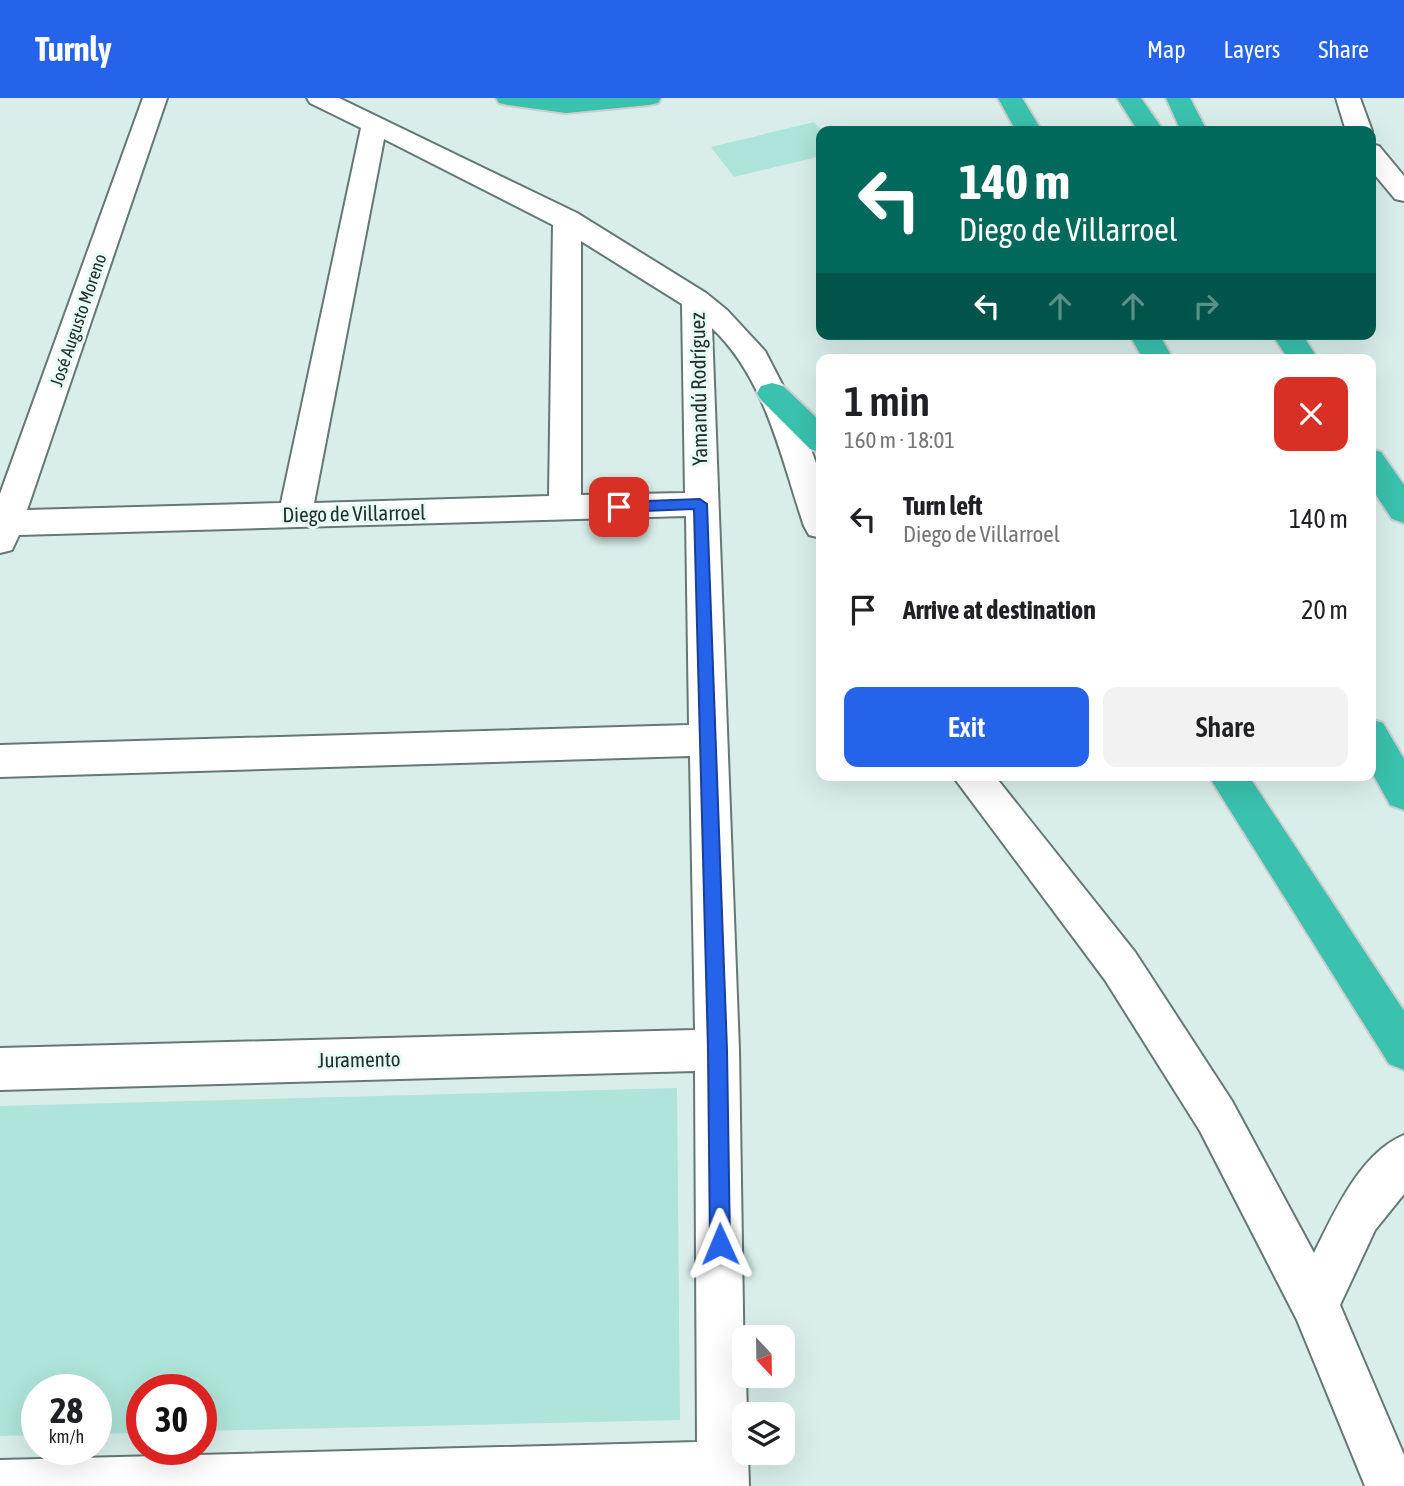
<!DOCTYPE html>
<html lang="en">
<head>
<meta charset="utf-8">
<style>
	body { margin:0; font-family:"Asap Condensed",sans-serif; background:#f2f2f2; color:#202124; height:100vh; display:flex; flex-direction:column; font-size:26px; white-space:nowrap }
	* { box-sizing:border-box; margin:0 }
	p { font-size:23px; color:#757577 }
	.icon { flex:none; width:38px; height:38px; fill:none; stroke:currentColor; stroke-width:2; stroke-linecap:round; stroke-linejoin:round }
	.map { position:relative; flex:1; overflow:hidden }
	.sheet { position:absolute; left:816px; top:256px; width:560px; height:427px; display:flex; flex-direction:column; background:#fff; border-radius:14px; box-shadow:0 7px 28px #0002 }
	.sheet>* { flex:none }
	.hud { position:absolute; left:816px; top:28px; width:560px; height:214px; border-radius:14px; box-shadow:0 7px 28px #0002; background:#00695c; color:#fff; overflow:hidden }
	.needle { width:46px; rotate:158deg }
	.controls { position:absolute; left:732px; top:1227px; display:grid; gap:14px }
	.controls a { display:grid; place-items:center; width:63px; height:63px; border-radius:14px; background:#fff; box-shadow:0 7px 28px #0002; font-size:35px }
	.speed { position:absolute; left:21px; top:1276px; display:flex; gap:14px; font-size:35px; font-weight:700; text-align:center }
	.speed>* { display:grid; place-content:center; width:91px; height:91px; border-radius:50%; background:#fff; box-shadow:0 7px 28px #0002; line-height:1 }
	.speed small { font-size:18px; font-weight:400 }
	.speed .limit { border:10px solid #d22; background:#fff; color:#111 }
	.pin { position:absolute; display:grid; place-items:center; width:60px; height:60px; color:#fff; margin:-30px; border-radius:14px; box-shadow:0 4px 10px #0006 }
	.me { position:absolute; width:77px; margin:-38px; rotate:359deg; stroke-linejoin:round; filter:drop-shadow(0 0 5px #0008) }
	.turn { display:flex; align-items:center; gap:24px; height:147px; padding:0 28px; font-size:32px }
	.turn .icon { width:91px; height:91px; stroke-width:2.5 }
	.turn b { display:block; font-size:49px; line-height:60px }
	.lanes { display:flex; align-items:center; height:66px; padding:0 28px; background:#0003; justify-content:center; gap:35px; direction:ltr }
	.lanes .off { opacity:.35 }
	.round { display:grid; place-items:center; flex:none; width:74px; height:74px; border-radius:14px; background:#f2f2f2 }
	.headline { display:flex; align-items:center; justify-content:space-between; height:119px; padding:0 28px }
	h1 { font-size:42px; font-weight:600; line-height:52px }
	.action { display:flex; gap:14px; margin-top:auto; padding:14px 28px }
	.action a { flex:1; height:80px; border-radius:14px; background:#2563eb; color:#fff; font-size:28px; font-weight:600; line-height:80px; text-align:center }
	.action a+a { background:#f2f2f2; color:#202124 }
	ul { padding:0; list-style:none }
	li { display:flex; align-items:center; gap:21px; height:91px; padding:0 28px }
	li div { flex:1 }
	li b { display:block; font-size:26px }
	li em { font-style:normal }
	header { display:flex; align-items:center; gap:42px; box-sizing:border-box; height:98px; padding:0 35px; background:#2563eb; color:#fff }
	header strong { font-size:33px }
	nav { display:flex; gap:38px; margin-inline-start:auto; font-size:24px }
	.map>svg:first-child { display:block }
</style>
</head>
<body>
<header>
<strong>Turnly</strong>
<nav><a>Map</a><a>Layers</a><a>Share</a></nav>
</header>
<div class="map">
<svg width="1404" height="1388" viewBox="0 0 1404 1388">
	<rect width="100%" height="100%" fill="#d9eeea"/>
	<path fill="#aee4d9" d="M814,24l8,9 -1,25 -87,21 -23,-30z
		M677,990l3,332 -479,11v-41h-59v43l-46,1v-44h-59v45l-37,1v-330z"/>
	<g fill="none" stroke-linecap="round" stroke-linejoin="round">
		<g stroke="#657874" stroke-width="4">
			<path id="minor" d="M143,0h24l-140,412 254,-7 80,-375 -51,-25 -3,-5h32l238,115 129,80 21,17 38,41 35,68 21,58v61l-12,-3 -5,-9c-23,-68 -38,-147 -92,-198l27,722 5,326h2l1,38h-3v38h4l1,34h-749v-26l697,-18 -2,-371 -695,19v-42l695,-18 -5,-274 -690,21v-32l689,-20 -3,-209 -667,19 -7,15 -12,3v-59zM384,41l169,86 -4,271 -235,7zM581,143l101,63 3,189 -104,2z
				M1336,0h24l12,33 -2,2 -24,-2z
				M1370,46l9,2 25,30v25l-9,-2 -25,-30z
				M952,677h42l141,177 97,149 82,152c20,-40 46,-100 90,-118v59l-29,36 -35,75 64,150v31h-39l-68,-166 -97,-189 -95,-151z"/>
		</g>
		<g stroke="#cbcdcd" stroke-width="4">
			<path id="motorway" d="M496,0h165l-3,5 -9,2 -83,8 -58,-8 -9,-2z
				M998,0h24l20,33h-26z
				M1117,0h24l23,33h-26z
				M1166,0h24l17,33h-26z
				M1129,236h30l14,25h-30z
				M1272,236h30l16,25h-30z
				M772,285l11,3 38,36v30l-11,-3 -49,-49 -4,-7 4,-7z
				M1370,351l11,3 23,33v38l-12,-4 -22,-33z
				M1370,621l13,4 21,36v51l-14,-5 -20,-36z
				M1208,677h40l156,236v59l-15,-6z"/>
		</g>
		<use href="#minor" fill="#fff" fill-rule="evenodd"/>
		<use href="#motorway" fill="#3ac2ae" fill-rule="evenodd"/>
	</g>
	<path fill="#2563eb" stroke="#184099" stroke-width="2" d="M700,401l7,5 20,546 3,194 -3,7 -7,3 -7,-3 -3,-7 -2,-194 -14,-541 -75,3 -7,-5 7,-5z"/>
	<g text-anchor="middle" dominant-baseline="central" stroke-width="6" stroke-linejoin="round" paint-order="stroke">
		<g font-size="18" fill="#272f2d" stroke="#e6fcf7">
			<text transform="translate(78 222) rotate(-71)">José Augusto Moreno</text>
		</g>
		<g font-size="21" fill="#272f2d" stroke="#e6fcf7">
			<text transform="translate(698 291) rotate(-91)">Yamandú Rodríguez</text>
			<text transform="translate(354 415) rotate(-1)">Diego de Villarroel</text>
			<text transform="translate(359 961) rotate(-1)">Juramento</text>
		</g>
	</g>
</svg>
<div class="controls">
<a><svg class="needle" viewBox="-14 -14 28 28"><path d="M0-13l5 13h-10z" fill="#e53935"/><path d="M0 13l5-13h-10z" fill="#757577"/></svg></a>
<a><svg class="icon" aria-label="layers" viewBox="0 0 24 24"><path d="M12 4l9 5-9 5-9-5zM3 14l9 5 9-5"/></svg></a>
</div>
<div class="speed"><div>28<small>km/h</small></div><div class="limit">30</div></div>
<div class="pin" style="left:619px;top:409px;background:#d93025"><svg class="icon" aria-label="arrive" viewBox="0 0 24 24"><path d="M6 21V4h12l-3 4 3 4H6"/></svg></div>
<svg class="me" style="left:720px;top:1146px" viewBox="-20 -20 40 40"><path d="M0-17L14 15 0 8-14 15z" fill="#2563eb" stroke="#fff" stroke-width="4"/></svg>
<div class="hud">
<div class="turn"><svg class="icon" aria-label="left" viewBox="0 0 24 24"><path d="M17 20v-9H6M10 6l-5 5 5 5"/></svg><div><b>140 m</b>Diego de Villarroel</div></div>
<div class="lanes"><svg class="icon" aria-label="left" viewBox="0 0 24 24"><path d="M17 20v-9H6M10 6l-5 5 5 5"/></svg><svg class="icon off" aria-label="ahead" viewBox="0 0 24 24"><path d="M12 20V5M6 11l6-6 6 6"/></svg><svg class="icon off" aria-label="ahead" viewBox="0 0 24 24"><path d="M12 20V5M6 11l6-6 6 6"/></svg><svg class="icon off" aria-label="right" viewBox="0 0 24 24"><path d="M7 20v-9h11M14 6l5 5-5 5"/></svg></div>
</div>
<section class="sheet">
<div class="headline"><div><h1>1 min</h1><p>160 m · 18:01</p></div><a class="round" style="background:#d93025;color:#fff"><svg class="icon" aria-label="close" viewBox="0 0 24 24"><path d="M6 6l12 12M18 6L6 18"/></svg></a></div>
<ul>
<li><svg class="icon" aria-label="left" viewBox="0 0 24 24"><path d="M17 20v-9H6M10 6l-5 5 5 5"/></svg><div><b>Turn left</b><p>Diego de Villarroel</p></div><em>140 m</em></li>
<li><svg class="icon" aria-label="arrive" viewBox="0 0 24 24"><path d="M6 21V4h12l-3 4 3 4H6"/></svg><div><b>Arrive at destination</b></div><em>20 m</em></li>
</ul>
<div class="action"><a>Exit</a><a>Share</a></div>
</section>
</div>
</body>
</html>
